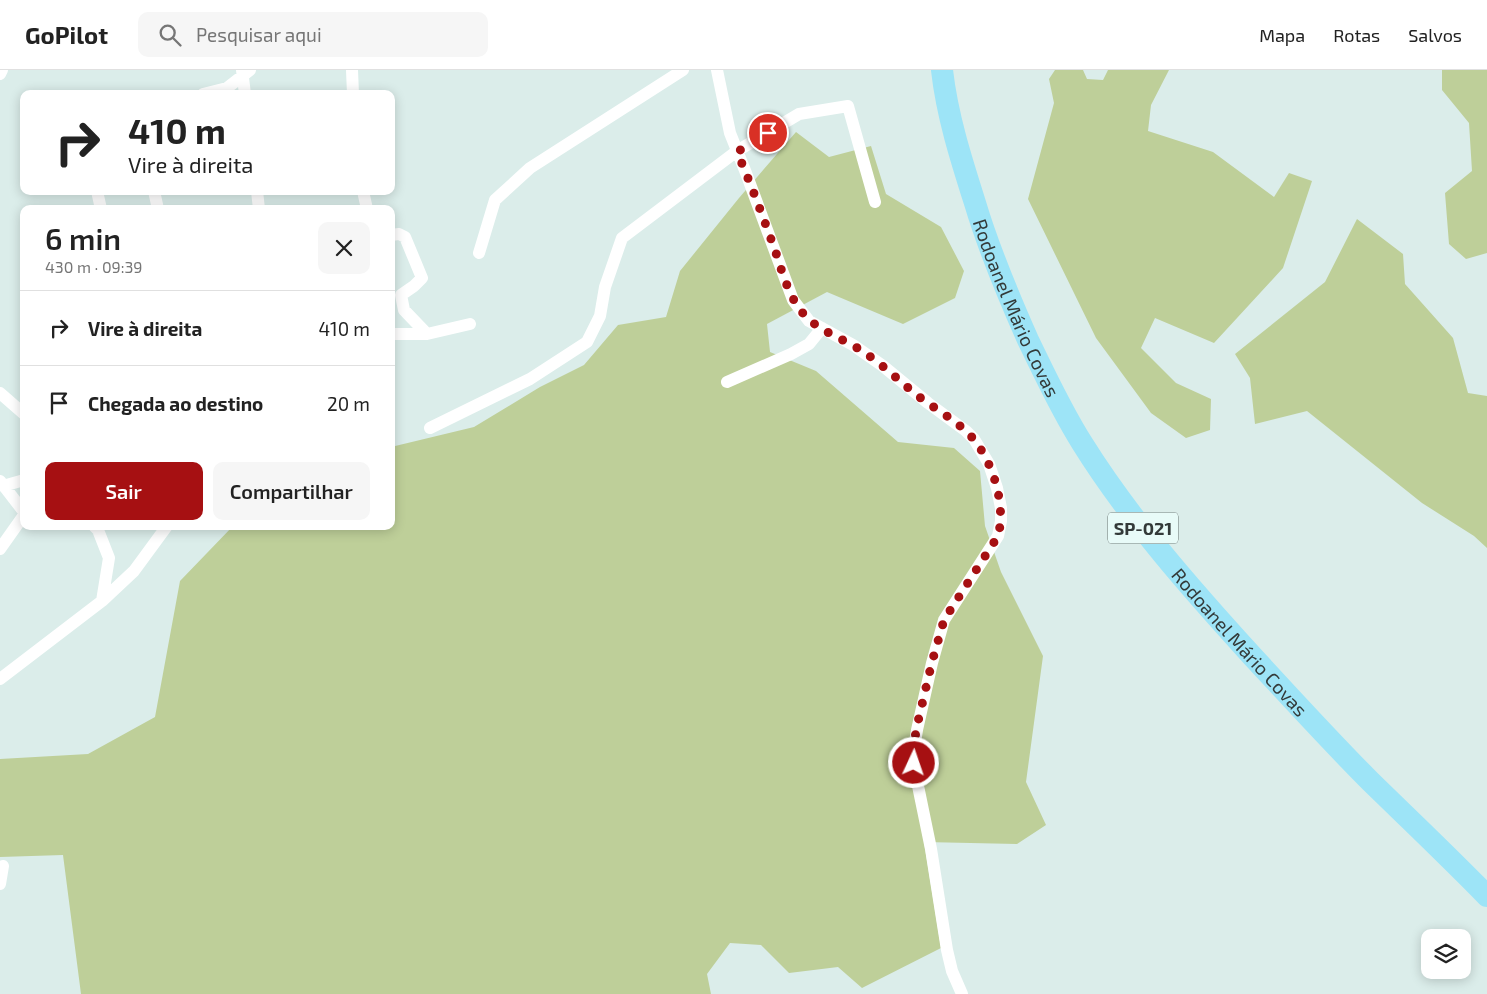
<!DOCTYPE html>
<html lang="pt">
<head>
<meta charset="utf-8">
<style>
	body { margin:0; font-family:"Exo 2",sans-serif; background:#f6f6f6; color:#222; height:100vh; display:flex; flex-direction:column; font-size:19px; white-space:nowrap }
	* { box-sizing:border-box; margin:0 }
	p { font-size:16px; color:#767676 }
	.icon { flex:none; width:28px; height:28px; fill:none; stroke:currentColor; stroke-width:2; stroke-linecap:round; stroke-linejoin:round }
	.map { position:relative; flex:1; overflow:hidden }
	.side { position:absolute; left:20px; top:135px; width:375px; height:325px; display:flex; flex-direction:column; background:#fff; border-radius:10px; box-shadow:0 2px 12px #0003 }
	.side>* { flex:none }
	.guide { position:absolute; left:20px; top:20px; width:375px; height:105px; border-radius:10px; box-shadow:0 2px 12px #0003; background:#fff; color:#222; overflow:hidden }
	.tools { position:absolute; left:1421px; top:859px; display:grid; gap:10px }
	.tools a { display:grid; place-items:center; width:50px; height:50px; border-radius:10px; background:#fff; box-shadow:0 2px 12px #0003; font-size:25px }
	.pin { position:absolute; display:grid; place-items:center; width:42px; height:42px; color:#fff; margin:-21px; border:2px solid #fff; border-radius:50%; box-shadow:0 1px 5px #0007 }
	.me { position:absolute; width:55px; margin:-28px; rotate:3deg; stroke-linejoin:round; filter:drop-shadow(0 0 4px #0008) }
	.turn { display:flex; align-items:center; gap:18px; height:105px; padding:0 25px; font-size:22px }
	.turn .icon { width:65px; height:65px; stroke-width:2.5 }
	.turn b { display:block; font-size:35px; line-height:42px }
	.round { display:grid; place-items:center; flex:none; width:52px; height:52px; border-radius:10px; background:#f6f6f6 }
	.overview { display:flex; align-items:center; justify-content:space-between; height:85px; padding:0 25px }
	h1 { font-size:30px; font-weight:600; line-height:38px }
	.primary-button { display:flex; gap:10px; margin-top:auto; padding:10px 25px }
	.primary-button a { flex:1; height:58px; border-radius:10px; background:#a61012; color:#fff; font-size:20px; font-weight:600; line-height:58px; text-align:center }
	.primary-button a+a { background:#f6f6f6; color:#222 }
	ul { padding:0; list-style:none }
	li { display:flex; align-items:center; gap:15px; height:75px; padding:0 25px; border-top:1px solid #e0e0e0 }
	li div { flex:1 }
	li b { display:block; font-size:19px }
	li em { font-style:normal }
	header { display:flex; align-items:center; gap:30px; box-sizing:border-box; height:70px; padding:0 25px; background:#fff; border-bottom:1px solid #e0e0e0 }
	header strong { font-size:24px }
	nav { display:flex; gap:28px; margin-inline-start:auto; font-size:18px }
	.search { width:350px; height:45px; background:#f6f6f6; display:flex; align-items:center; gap:12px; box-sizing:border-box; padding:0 18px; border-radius:10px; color:#767676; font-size:19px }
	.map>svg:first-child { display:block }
</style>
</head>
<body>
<header>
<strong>GoPilot</strong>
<div class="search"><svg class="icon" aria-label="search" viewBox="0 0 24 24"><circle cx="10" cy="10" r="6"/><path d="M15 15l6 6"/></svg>Pesquisar aqui</div>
<nav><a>Mapa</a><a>Rotas</a><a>Salvos</a></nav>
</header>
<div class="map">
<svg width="1487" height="924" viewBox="0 0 1487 924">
	<rect width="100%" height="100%" fill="#dbedea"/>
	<path fill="#becf99" d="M1055,0h28l4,9 16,1 5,-10h61l-18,35 -3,26 65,21 61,45 15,-24 23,8 -29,87 -69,75 -59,-25 -14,30 35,35 35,16 -1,31 -24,8 -35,-25 -55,-75 -68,-139 26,-96 -5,-24z
		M1442,0h45v183l-21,6 -17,-15 -4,-51 27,-22 -3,-48 -27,-33z
		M796,62l33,25 42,-11 15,48 55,33 23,44 -9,27 -52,26 -76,-32 -60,32 3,28 46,19 82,71 56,6 26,23 5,55 16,46 42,84 -17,126 20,43 -29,19 -93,-2 17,106 -79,40 -24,-21 -49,6 -28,-28 -31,-2 -23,31 4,20h-630l-18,-139 -63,2v-98l88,-5 67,-37 25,-136 53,-55h158v-79l83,-20 66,-40 44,-22 34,-40 48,-8 14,-46 59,-73z
		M1357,149l46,35 2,30 48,54 15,55 19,3v152l-13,-12 -52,-33 -115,-92 -52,13 -5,-46 -15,-24 90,-72z"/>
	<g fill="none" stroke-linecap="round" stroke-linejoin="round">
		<path stroke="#fff" stroke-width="12" d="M242,0l3,24
			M352,0l1,24
			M717,0l13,63 16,40 47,127 16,21 44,24 30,21 45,37 38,28 8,8 15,25 8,24 4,20v13l-3,15 -54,84 -12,43 -15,67 -3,19v14l3,18 14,68 16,101 5,21 10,23
			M0,4l2,-4
			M203,24l24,-6 23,-18
			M97,121l4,18
			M154,121l4,18
			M257,121l2,18
			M363,121l4,18
			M391,165l8,-1 6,3 17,41 -8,8 -13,9 3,15 23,24 43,-10
			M479,183l16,-53 35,-32 153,-98
			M391,264h36
			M727,312l64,-28 18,-10 13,-16
			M0,323l24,21
			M430,358l100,-49 57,-37 13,-26 5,-29 17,-49 115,-87 62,-37 49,-8 27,96
			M0,411l24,31
			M3,416l21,-6
			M94,456l4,4 11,28 -7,43 32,-30 33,-45
			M0,479l24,-34
			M0,609l102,-78
			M0,814l3,-18"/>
		<path stroke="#9de4f7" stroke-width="22" id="s1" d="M942,0c5,45 19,89 33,133 14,47 33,92 53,137 17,35 33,70 54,103 48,77 110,147 171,214 39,42 78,85 118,125 39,38 78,75 116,114"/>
	</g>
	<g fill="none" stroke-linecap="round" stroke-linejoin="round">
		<path stroke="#a61012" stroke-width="9" stroke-dasharray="0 16.2" d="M768,63l-31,19c14,32 26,65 38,98 7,21 13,45 27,62 14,18 38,25 57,37 21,13 39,31 59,47 16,12 34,22 49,36 24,23 40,71 31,104l-54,84 -12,42 -16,68 -2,19v14"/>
	</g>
	<g text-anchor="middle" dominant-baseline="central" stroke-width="4" stroke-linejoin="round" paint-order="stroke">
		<rect fill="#e8fbf8" stroke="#697472" stroke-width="1" x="1108" y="442.5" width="70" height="31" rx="4"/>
		<g font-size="18" font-weight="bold" fill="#333a39">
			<text x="1143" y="458">SP-021</text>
		</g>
		<g font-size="19" fill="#333a39" stroke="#e8fbf8">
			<text stroke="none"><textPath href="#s1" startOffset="250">Rodoanel Mário Covas</textPath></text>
			<text stroke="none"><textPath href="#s1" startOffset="655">Rodoanel Mário Covas</textPath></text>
		</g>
	</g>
</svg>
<div class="tools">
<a><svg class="icon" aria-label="layers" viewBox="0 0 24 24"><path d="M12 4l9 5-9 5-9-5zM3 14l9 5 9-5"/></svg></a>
</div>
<div class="pin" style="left:768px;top:63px;background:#d93025"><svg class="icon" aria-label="arrive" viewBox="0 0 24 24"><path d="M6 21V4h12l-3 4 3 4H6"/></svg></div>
<svg class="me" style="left:914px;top:693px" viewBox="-20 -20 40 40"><circle r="17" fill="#a61012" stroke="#fff" stroke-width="3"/><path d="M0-11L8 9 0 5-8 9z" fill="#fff"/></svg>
<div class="guide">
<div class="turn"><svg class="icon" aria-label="right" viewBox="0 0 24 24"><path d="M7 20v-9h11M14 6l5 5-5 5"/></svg><div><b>410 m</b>Vire à direita</div></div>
</div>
<section class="side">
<div class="overview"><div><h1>6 min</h1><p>430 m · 09:39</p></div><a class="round"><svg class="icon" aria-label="close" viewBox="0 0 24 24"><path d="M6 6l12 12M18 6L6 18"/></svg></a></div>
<ul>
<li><svg class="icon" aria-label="right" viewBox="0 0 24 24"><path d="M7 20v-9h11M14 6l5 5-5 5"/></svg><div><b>Vire à direita</b></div><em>410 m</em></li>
<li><svg class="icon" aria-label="arrive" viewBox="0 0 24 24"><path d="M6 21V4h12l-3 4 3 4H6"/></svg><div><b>Chegada ao destino</b></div><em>20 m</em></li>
</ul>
<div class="primary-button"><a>Sair</a><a>Compartilhar</a></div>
</section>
</div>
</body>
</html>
